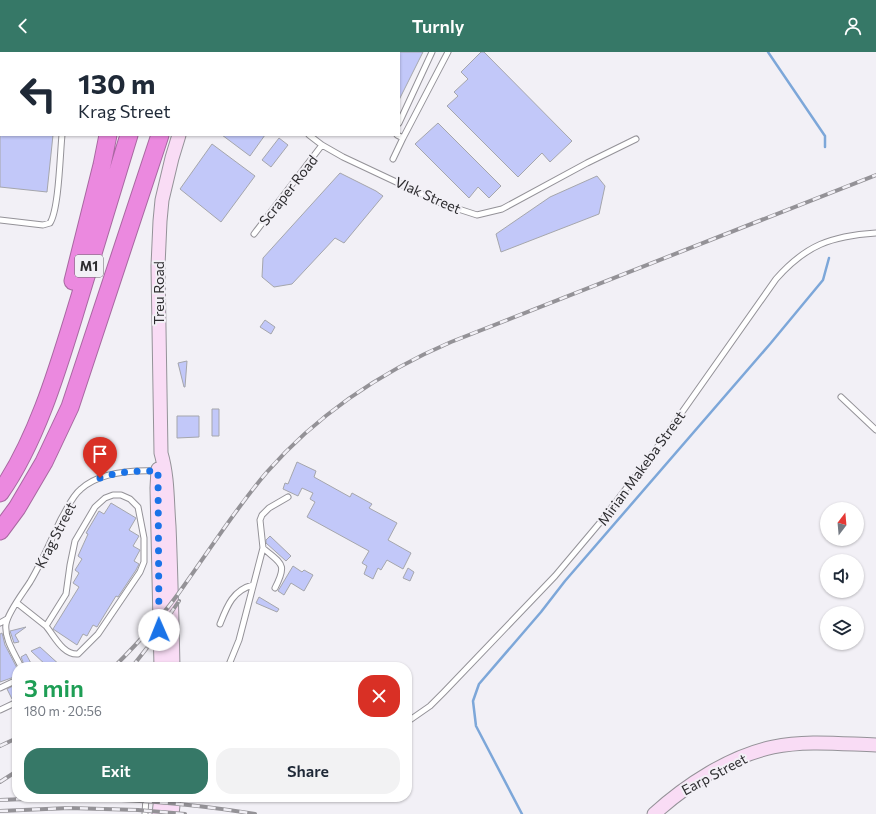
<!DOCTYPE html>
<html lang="en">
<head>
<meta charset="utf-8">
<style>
	body { margin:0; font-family:Commissioner,sans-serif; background:#f2f2f3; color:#1f2937; height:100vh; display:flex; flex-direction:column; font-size:15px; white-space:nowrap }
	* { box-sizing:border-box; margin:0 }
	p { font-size:13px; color:#747a83 }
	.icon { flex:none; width:22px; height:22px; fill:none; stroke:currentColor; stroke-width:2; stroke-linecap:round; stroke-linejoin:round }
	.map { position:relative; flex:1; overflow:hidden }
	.details { position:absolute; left:12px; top:610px; width:400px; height:140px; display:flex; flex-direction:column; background:#fff; border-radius:16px; box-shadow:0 1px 3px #0004 }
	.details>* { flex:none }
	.guide { position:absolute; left:0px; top:0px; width:400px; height:84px; box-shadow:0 1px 3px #0004; background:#fff; color:#1f2937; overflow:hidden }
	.needle { width:26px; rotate:16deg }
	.buttons { position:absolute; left:820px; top:450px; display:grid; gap:8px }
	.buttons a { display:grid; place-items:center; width:44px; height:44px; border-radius:50%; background:#fff; box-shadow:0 1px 3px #0004; font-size:20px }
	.pin { position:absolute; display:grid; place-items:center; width:34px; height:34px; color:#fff; margin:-41px -17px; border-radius:50% 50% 50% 0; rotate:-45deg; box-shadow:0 0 4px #0007 }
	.pin .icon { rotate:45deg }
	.me { position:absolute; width:44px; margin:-22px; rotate:359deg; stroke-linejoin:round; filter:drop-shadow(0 0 3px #0008) }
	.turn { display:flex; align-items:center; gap:14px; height:84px; padding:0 12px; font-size:18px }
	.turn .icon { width:52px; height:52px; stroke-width:2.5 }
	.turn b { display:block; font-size:28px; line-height:34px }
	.round { display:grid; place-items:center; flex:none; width:42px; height:42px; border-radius:16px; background:#f2f2f3 }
	.overview { display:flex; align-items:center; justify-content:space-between; height:68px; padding:0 12px }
	h1 { font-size:24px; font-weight:600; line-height:30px; color:#1e9e55 }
	.cta { display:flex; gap:8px; margin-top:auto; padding:8px 12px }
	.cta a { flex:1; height:46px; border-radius:16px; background:#367867; color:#fff; font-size:16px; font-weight:600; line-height:46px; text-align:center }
	.cta a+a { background:#f2f2f3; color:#1f2937 }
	header { display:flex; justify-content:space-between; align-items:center; height:52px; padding:0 12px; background:#367867; color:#fff; font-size:18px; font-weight:600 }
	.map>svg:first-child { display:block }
</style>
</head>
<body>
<header><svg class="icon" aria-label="back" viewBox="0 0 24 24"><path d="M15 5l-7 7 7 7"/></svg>Turnly<svg class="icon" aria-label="person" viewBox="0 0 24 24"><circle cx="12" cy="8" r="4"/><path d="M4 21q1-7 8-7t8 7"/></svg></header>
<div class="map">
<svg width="876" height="762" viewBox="0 0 876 762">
	<rect width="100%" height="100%" fill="#f2f0f6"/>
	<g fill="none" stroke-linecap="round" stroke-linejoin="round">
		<path stroke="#7da7d9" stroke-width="2.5" d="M768,0l57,84v11
			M522,762l-46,-88 -3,-25 6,-17 62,-72 24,-31 205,-237 53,-64 6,-22"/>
	</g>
	<path fill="#c2c8f9" stroke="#a5a6ac" d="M399,0h24l-24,48z
		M481,0h3l88,89 -22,21 -8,-9 -24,24 -71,-71 11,-10 -4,-4 14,-13 -7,-7z
		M438,71l63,63 -12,12 -11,-11 -9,11 -54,-54z
		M0,83h53l-6,57 -47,-5z
		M222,83h43l-15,21z
		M279,86l9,7 -17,22 -9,-7z
		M212,92l43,32 -34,46 -41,-33z
		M340,121l36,18 7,5 -39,47 -9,-5 -43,46 -18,3 -12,-10 1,-19z
		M597,124l8,10 -6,28 -98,38 -5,-18 54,-37z
		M265,268l10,7 -4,7 -11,-7z
		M187,309l-2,26h-1l-6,-24z
		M212,357h7v27h-7z
		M177,364h22v21l-22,1z
		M297,410l19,9 -2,6 36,20 2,-4 20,11 -3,4 28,15 -9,17 23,13 -8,16 -16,-9 -6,10 -3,-2 -5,11 -9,-5 3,-8 -5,-3 7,-12 -62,-34 8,-15 -5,-3 3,-6 -11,-5 -4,8 -15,-7 2,-6 3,1z
		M111,451l25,15 -7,12 10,6 -6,10 7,4 -6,11 5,3 -3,6 -18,27 -2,-1 -19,31 -4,-2 -6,11 -4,-2 -6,11 -24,-16 26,-42 -6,-4 6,-10 -4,-3 7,-11 -4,-3 10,-22 -2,-1 13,-22 5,3z
		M270,484l21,20 -5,5 -20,-18v-3z
		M293,514l9,6 2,-2 9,5 -9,16 -13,-8 -7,12 -6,-4z
		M408,516l6,4 -4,9 -7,-3z
		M259,545l20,12 -2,3 -21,-9z
		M26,575l-11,8 4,7 -5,1 -4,-12z
		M2,581l3,12 12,23v8l-17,6v-48z
		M40,595l22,20h-14l-17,-16z
		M26,602l7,13h-8l-4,-10z
		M17,632v12l-5,3 -5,-10z"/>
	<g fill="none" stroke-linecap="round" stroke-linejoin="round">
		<g stroke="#949298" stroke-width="7">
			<path id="lane" d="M242,0l1,1
				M69,1v-1
				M399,71l33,-71
				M309,83l13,10 21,12 100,47 34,11 25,-6 85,-46 49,-24
				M397,83l6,3 45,-86
				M393,107l10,-21
				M0,168l43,5 7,-2c9,-14 10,-69 12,-88
				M254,182l68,-89
				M841,345l35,33
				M263,496c18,16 25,15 12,40
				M17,551l29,23 20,-32 4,-29 5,-24 20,-34 10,-9 8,-3h8l9,4 8,8 6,31v24l-4,10 -42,62 -20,20c-15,1 -23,-17 -32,-28
				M0,571l7,-4
				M220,572c7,-18 13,-34 33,-39
				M21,615c-6,-13 -17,-28 -15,-43 2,-12 17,-31 24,-42 12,-20 21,-42 31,-63 6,-10 11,-23 20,-30 19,-17 51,-19 76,-18
				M228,615l11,-27 24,-92 -3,-28 2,-5 7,-7 19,-11
				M0,636l17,-8
				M0,658l17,-8
				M407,670l23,-16 14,-14 111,-116 48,-57 53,-70 120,-170c30,-34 55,-43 100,-46
				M145,762l1,-17"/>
		</g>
		<g stroke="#949298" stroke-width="15">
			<path id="secondary" d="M209,1l1,-1
				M158,417l-1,19 4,179
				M173,615c-1,-47 -2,-94 -4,-141 -2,-24 -1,-49 -8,-73l-3,-187 2,-45 2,-21 10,-42 7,-23
				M159,762l2,-17
				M172,762l2,-17
				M654,762c32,-29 76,-58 119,-67 33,-7 69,-3 103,-2"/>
		</g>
		<g stroke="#a868a1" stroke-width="19">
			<path id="highway" d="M115,0v1
				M154,1l1,-1
				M173,1l1,-1
				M188,1l1,-1
				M73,229l29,-116 6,-30
				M0,441c37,-53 58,-125 77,-187 17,-57 35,-114 52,-171
				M0,479l17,-23 27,-46 26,-55 90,-272"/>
		</g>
		<use href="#lane" stroke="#fff" stroke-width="5"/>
		<use href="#secondary" stroke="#f9dcf5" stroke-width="13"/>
		<use href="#highway" stroke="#eb89df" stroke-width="17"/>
		<g stroke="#949297" stroke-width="4">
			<path id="rail" d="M114,615c25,-25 49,-51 69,-80 28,-39 53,-79 84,-115 50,-57 114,-100 184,-130l425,-167
				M132,615l18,-23 29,-43
				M0,694l17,-8
				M0,730l17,-11
				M0,748c85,-4 170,0 255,14
				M0,759l69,-3 69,2 47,4"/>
		</g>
		<use href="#rail" stroke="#f2f0f6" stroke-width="2.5" stroke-dasharray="8" stroke-linecap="butt"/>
	</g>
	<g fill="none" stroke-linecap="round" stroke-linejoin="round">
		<path stroke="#1a73e8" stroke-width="7" stroke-dasharray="0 12.6" d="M100,426c19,-7 39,-7 58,-7l1,159"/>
	</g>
	<g text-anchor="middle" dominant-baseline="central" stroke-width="4" stroke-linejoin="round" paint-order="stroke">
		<rect fill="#f2f0f6" stroke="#68676b" stroke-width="1" x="75" y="203" width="28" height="22" rx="3"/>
		<g font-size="13" font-weight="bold" fill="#2d2c2f">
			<text x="89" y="214">M1</text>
		</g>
		<g font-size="14" fill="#2d2c2f" stroke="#f2f0f6">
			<text transform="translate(288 138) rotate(-52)">Scraper Road</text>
			<text transform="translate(428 143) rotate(24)">Vlak Street</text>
			<text transform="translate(158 241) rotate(-90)">Treu Road</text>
			<text transform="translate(641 416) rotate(-54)">Mirian Makeba Street</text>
			<text transform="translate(55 483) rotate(-63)">Krag Street</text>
			<text transform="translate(714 722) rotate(-28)">Earp Street</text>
		</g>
	</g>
</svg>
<div class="buttons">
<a><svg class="needle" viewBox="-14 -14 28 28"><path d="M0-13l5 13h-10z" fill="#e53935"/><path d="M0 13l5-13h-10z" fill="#747a83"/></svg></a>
<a><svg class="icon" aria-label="sound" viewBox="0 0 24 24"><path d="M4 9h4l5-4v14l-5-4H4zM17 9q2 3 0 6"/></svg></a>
<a><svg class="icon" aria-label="layers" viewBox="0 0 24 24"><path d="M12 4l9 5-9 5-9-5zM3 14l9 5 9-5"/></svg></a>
</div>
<div class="pin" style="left:100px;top:426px;background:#d93025"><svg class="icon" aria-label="arrive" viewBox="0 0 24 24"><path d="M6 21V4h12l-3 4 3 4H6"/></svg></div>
<svg class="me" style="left:159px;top:578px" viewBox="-20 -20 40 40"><circle r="19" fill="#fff"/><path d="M0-13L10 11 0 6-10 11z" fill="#1a73e8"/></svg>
<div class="guide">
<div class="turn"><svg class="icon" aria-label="left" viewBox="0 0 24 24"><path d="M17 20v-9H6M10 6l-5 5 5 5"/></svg><div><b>130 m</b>Krag Street</div></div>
</div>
<section class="details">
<div class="overview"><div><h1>3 min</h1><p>180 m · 20:56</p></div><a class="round" style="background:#d93025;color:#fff"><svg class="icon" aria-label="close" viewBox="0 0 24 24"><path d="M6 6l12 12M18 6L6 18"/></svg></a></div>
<div class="cta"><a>Exit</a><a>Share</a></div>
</section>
</div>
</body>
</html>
